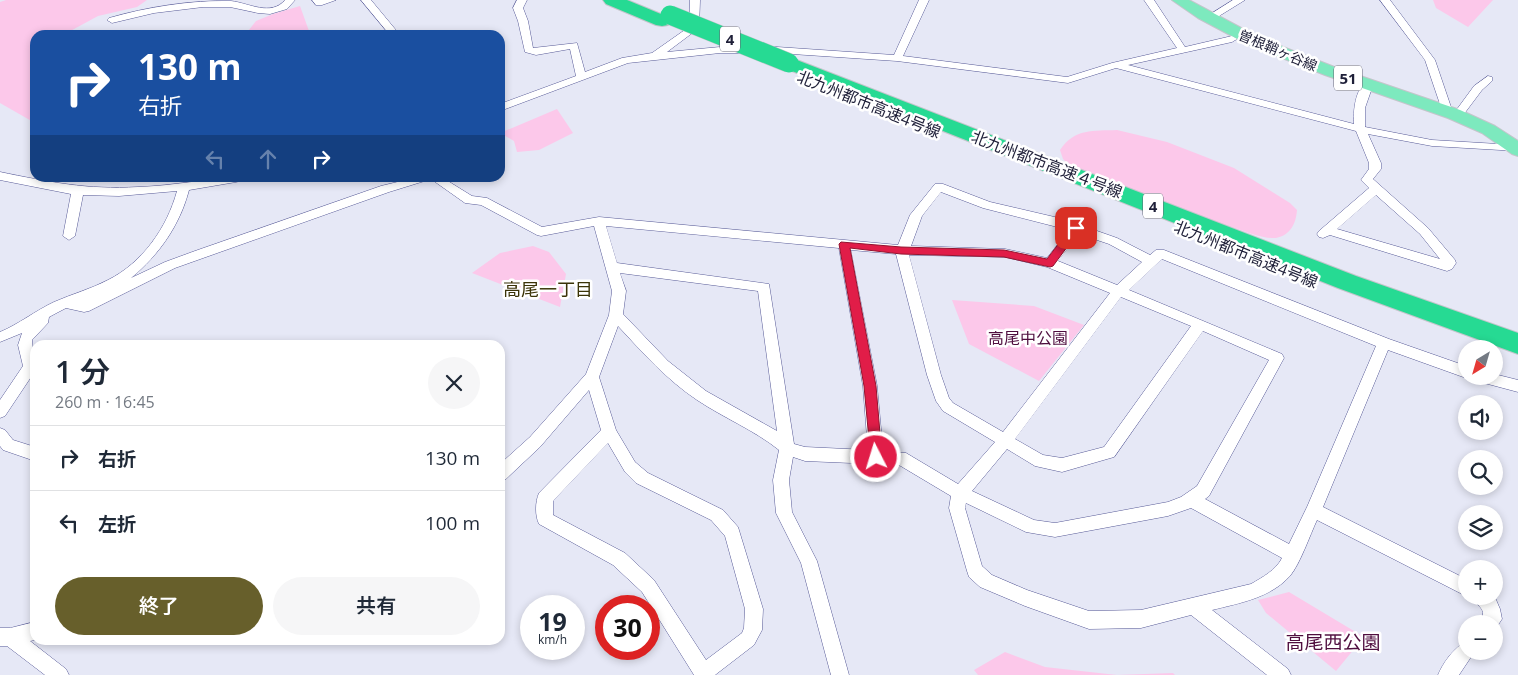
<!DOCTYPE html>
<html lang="ja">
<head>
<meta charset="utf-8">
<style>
	body { margin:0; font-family:"Open Sans","Noto Sans JP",sans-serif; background:#f6f6f7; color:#1f2937; height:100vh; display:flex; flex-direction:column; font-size:19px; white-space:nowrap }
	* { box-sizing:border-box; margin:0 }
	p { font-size:16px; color:#747a83 }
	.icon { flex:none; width:28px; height:28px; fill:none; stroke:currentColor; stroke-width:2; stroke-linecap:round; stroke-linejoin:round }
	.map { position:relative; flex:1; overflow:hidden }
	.details { position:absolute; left:30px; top:340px; width:475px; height:305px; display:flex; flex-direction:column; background:#fff; border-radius:15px; box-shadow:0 2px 8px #0003 }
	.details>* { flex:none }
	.banner { position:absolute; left:30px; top:30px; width:475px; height:152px; border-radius:15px; box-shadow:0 2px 8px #0003; background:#1a4fa0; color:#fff; overflow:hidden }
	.needle { width:32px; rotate:217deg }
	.tools { position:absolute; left:1458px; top:340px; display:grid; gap:10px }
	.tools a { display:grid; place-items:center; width:45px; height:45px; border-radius:50%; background:#fff; box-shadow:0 2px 8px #0003; font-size:25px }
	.speed { position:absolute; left:520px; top:595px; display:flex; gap:10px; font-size:25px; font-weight:700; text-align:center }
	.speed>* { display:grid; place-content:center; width:65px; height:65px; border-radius:50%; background:#fff; box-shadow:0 2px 8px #0003; line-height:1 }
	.speed small { font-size:12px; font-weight:400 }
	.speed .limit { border:8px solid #d22; background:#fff; color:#111 }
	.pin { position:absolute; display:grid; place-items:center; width:42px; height:42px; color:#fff; margin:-21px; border-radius:10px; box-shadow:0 2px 8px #0006 }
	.me { position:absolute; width:55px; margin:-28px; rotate:355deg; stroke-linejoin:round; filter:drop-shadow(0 0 4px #0008) }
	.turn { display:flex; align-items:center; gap:18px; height:105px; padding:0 25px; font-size:22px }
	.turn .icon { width:65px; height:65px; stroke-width:2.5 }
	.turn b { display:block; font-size:35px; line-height:42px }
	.lanes { display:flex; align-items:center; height:48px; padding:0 25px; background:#0003; justify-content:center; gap:25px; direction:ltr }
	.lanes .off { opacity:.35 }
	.round { display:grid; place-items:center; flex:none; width:52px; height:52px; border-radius:26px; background:#f6f6f7 }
	.headline { display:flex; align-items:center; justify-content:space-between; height:85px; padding:0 25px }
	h1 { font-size:30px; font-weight:600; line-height:38px }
	.action { display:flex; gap:10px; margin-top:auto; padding:10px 25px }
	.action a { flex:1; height:58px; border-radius:30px; background:#675f2b; color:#fff; font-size:20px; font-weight:600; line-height:58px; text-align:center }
	.action a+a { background:#f6f6f7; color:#1f2937 }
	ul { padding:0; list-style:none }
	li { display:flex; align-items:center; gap:15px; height:65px; padding:0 25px; border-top:1px solid #e0e1e3 }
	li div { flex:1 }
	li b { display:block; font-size:19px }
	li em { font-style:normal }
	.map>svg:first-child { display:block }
</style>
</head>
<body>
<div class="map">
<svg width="1518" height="675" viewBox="0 0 1518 675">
	<rect width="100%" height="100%" fill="#e6e8f6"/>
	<path fill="#fcc8ea" d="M6,0h141l-10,7 -39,9 -35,19h-28v88l-35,-20v-101z
		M1433,0h60l-25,27 -32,-19z
		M300,6l9,25 -3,4h-61l11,-14 17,-7z
		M557,109l16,24 -34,17 -22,2 -3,-11 -14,-8z
		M1117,130l50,12 67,26 56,35 7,7c-1,13 -6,25 -21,28 -13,1 -29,-6 -41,-10 -56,-17 -109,-38 -163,-60l-9,-9 -3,-9c15,-22 33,-19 57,-20z
		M533,246l16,6 17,22 -6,33 -88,-34 28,-20z
		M952,300l82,6 50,19 -45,56 -70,-37z
		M1289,592l75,45 -28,34 -70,-58 -8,-13z
		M1005,652l40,15 72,8 56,-2 2,2h-197l-4,-5z"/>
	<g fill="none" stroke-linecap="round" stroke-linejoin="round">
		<g stroke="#575a97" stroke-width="1">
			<path id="street" d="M285,0h10l-8,9 -17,5 -12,-1 -28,-6h-27l-49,6 -42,10 -5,-3 2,-2c38,-11 82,-18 122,-17 18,2 40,16 54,-1z
				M312,0h24l-14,5h-6z
				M361,0h10l29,35h-10z
				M517,0h10l-4,8 5,13 5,27 44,-5 8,29 37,-14 30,-5 37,-26 1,-27h10l-1,28 -32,24 53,-5h57l117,8 25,-55h10l-26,56 164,21 45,-14 65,-15 -33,-48h10l31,47 47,-11 5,3 -5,3 -104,23 226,59c-1,-11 1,-38 14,-42l5,3 -8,23v19l67,13 83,5h3v6l-86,-5 -64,-12 13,29v6l-8,10 55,49 27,32 1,3 -4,6 -5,2 -117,-36 -7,3 -4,-1 -2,-3 2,-3 50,-43 -8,-8 8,-11v-6l-13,-32 -240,-63 -48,15 -171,-22 -120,-8h-57l-92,10 -128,48v-7l76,-28 -6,-27 -34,6 -11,-3 -7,-31 -5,-13zM1376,195l44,39 20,25 -103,-30z
				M1233,0h12l-34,21h-6l-2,-2z
				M1380,0h10l45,60 18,53 -1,2 -4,1 -5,-3 -18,-53z
				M1488,76l4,1v4l-10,9 -21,28h-8l-1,-2 22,-30z
				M0,172c49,10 87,18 138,15 35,-1 69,-9 103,-9l-1,3 -4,1 -47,8c-9,35 -30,65 -58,88l34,-16 30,-11 186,-65 33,-8h29l29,18 15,2 55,29 57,-10 299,28 12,-30 25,-31h8l47,18 73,17 54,19 33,17 6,-5h8l225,89 77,27v10h4l-4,2 -78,-28 -65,157 143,72v17l-149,-76c-7,15 -17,44 -27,56 -20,22 -50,27 -78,34l76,59 3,6h-24l-76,-60 -50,13 -52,1 -64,-23 -45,-19 -11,-10 -2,-6 -18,-63 2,-12 -52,-31 -94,-4 -12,-4 -4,23 3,32 25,49 32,114h-18l-30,-112 -25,-50 -3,-33 6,-30c-25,-20 -55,-32 -82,-50 -30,-20 -54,-47 -79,-74l-19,51 17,53 19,32 13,11 75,37 15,17 25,82 -1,21 -8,15 -39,30h-21l-52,-83 -29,-27 -74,-41c-4,-8 -4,-22 0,-31l62,-63 -12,-40 -49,57 -34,32 -6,2v-17l30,-27 56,-63 23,-59 3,-24 -18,-65 -53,10 -4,-1 -56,-30 -16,-2 -34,-24 -42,13 -214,76 -86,43 -5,1 -18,-4 -17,9 -1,6 -16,17 3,31 -30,45 -5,2v-18l23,-34 -5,-21 4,-12 -22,9v-10c19,-8 35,-21 54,-30 18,-8 37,-13 54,-22 34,-17 59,-52 69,-89l-58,5 -36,-1 -8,41 -6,4 -6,-4 8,-42 -71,-14zM941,192l42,16 86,22 -22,28 -42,-9 -94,-3 11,-30zM606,226l233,22 24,138 5,64 -63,-3 -11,-3 -25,-160 -152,-21zM1079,234l30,10 33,18 -25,23 -59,-24zM851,250l45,4 31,121 9,26 7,10 52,31 -37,42 -52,-31 -23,-2 -6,-65zM909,255l96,2 42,10 63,26 -107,139 -50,-29 -4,-5 -8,-23zM1162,259l214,87 -69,161 -18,37 -84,-45 4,-3 75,-138 -2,-4 -153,-64zM620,273l138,18 19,140 -71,-40 -38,-30 -45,-47 3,-23zM1121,297l70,29 -87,121 -42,11 -19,-3 -28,-16zM1203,331l66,29 -72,126 -16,11 -13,5 -113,21 -21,-3 -62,-29 35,-42 28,17 27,6 52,-15zM608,443l17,29 11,11 75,37 14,16 20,73 -1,19 -2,5 -36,27 -52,-80 -29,-27 -72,-38v-14zM966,503l60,29 29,5 113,-21 23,-8 91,50c-6,12 -19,19 -31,26l-110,26 -52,1 -62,-21 -35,-15 -10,-9 -17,-58z
				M1494,374l24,6v12l-45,-12 -2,-4h23z
				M0,428l5,2 8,10 22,7v14l-32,-11 -3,-4z
				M1494,595l6,14 2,10 -8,12v-7h-14c8,-18 -2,-14 -8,-28z
				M35,622v18l-5,1 36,28 3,6h-24l-38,-29h-7v-18h10z
				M1466,642v9h9l-16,24h-21c5,-12 16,-28 28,-33z"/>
		</g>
		<g stroke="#c4c5cb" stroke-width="2">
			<path id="primary" d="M1172,0h17l69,37 79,31 123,42 35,16 23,15v15l-6,-2 -30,-21 -34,-15 -123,-43 -78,-31 -49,-26z"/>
		</g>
		<g stroke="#c4c5cb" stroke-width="2">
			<path id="highway" d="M603,0h24l41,17 3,4 -3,4 -6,1 -6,-1 -50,-21z
				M789,57l567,219 162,57v21l-180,-66 -556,-221 -3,-4 3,-4z"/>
		</g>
		<use href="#street" fill="#fff" fill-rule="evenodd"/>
		<use href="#primary" fill="#7de9be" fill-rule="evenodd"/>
		<use href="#highway" fill="#26da93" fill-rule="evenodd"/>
		<g stroke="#c4c5cb" stroke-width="20" stroke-linecap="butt">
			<path id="highway-bridge" d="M670,15l119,48"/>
		</g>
		<use href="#highway-bridge" stroke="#26da93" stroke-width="19"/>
	</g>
	<path fill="#e11d48" stroke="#92132f" d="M1076,225l5,3 -2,3 -26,35 -3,1 -46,-10 -103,-3 -51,-6 26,138 6,71 -2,4 -4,1 -5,-1 -7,-75 -25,-142 2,-2 60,5 103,3 43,9 25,-33z"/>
	<g text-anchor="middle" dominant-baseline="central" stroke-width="5" stroke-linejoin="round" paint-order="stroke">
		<g font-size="14" fill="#1e1f38" stroke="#fff">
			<text transform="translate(1278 50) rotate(23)">曽根鞘ヶ谷線</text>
		</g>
		<g fill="#fff" stroke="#626274" stroke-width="1">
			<rect x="720" y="26.5" width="20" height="25" rx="4"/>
			<rect x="1334" y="65.5" width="28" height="25" rx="4"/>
			<rect x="1143" y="193.5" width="20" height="25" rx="4"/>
		</g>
		<g font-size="15" font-weight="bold" fill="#1e1f38">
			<text x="730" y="39">4</text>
			<text x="1348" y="78">51</text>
			<text x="1153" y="206">4</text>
		</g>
		<g font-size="16" fill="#1e1f38" stroke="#fff">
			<text transform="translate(869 104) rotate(22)">北九州都市高速4号線</text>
			<text transform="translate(1047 164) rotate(21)">北九州都市高速４号線</text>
			<text transform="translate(1246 254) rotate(22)">北九州都市高速4号線</text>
		</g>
		<g font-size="16" fill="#4f0e3f" stroke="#fff">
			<text x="1028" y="338">高尾中公園</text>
		</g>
		<g font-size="18" fill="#3b3408" stroke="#fff">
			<text x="548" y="289">高尾一丁目</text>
		</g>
		<g font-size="19" fill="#4f0e3f" stroke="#fff">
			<text x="1333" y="642">高尾西公園</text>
		</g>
	</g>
</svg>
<div class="tools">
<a><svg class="needle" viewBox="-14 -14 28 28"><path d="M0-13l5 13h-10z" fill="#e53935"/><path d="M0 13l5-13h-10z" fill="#747a83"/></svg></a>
<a><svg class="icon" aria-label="sound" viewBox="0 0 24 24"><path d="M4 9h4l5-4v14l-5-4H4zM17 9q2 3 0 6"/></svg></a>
<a><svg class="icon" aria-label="search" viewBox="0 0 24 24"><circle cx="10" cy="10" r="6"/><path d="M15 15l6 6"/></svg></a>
<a><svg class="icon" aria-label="layers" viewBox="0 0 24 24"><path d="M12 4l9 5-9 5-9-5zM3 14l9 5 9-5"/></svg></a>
<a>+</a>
<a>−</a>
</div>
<div class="speed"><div>19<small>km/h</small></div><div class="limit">30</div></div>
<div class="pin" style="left:1076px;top:228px;background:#d93025"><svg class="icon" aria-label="arrive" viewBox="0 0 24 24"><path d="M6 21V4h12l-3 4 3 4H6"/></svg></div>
<svg class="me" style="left:876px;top:457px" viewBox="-20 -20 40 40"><circle r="17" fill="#e11d48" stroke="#fff" stroke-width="3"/><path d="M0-11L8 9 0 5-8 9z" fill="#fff"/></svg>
<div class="banner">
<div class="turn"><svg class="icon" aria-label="right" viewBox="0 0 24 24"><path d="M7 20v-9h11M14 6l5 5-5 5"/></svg><div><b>130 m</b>右折</div></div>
<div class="lanes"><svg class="icon off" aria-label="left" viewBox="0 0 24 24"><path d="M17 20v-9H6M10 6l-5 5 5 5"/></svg><svg class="icon off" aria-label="ahead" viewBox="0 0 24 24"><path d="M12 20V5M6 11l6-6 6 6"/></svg><svg class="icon" aria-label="right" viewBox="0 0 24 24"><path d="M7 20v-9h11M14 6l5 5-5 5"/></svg></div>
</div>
<section class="details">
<div class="headline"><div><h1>1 分</h1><p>260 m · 16:45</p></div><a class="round"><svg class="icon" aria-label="close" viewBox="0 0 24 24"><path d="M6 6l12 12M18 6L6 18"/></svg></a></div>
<ul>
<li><svg class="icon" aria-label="right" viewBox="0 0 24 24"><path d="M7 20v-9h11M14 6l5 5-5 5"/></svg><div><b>右折</b></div><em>130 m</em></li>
<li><svg class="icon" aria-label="left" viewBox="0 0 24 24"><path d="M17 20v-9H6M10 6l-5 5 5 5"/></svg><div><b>左折</b></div><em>100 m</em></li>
</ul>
<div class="action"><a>終了</a><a>共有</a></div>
</section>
</div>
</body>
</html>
